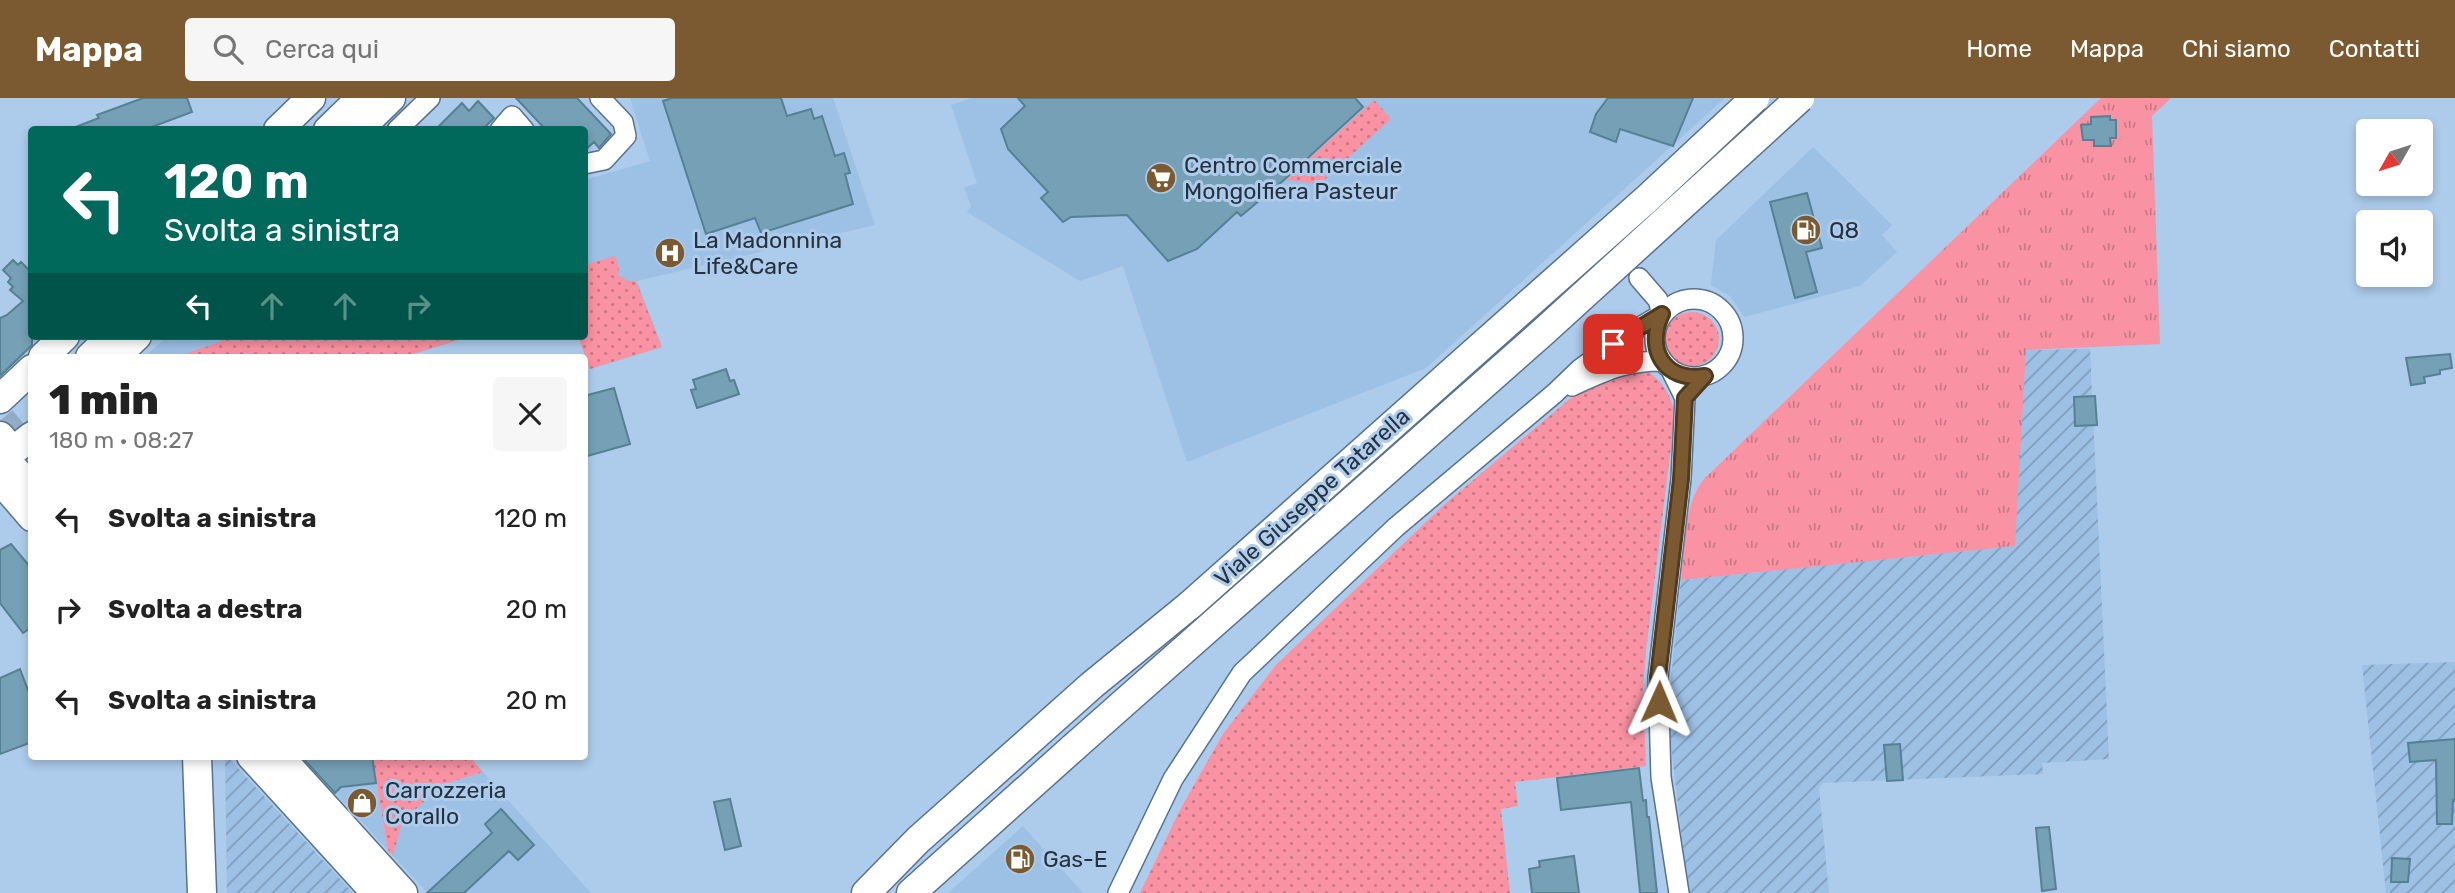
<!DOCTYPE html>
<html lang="it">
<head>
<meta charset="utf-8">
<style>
	body { margin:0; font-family:Rubik,sans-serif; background:#f6f6f6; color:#222; height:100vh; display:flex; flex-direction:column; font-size:26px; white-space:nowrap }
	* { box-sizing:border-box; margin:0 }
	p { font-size:23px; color:#767676 }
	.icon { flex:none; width:38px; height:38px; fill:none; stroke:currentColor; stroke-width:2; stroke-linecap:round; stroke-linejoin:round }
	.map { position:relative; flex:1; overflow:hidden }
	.drawer { position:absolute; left:28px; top:256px; width:560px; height:406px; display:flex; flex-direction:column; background:#fff; border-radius:7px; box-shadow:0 4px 10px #0003 }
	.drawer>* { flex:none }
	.guide { position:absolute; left:28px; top:28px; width:560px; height:214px; border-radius:7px; box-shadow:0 4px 10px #0003; background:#00695c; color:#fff; overflow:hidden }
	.needle { width:46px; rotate:231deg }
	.fabs { position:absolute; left:2356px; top:21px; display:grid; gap:14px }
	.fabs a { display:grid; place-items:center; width:77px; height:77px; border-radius:7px; background:#fff; box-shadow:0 4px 10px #0003; font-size:35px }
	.pin { position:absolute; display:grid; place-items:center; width:60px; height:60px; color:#fff; margin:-30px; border-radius:14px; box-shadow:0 4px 10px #0006 }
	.me { position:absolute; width:77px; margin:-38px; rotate:1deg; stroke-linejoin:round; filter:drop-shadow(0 0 5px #0008) }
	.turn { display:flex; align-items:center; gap:24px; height:147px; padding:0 21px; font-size:32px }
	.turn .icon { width:91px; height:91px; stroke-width:2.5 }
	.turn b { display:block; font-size:49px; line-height:60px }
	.lanes { display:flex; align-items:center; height:66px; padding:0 21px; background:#0003; justify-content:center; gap:35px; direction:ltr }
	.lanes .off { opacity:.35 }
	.round { display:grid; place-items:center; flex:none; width:74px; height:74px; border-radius:7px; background:#f6f6f6 }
	.head { display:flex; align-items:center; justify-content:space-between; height:119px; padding:0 21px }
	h1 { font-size:42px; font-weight:800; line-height:52px }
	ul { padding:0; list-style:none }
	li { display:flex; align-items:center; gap:21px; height:91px; padding:0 21px }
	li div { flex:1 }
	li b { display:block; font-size:26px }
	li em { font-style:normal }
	header { display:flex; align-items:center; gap:42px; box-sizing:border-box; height:98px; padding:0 35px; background:#7b5a31; color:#fff }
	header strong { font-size:33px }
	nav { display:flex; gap:38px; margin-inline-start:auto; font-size:24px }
	.search { width:490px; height:63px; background:#f6f6f6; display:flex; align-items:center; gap:18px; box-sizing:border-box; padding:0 24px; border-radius:7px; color:#767676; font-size:26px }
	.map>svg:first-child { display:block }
</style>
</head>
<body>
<header>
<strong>Mappa</strong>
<div class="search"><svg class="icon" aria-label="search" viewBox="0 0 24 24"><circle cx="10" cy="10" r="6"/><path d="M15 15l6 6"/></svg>Cerca qui</div>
<nav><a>Home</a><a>Mappa</a><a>Chi siamo</a><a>Contatti</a></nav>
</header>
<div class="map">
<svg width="2455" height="795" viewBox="0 0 2455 795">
	<defs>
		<pattern id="industrial-furrows" width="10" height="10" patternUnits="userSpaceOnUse" patternTransform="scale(1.75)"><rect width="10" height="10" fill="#9dc0e5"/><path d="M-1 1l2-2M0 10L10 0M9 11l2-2" fill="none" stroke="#809dbb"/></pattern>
		<pattern id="grass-dots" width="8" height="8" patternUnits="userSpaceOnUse" patternTransform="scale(1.75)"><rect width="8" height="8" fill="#f992a3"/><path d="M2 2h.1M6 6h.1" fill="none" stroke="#c97886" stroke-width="1.8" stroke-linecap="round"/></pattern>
		<pattern id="park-tufts" width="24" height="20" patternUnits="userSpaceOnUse" patternTransform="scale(1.75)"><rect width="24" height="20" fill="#f992a3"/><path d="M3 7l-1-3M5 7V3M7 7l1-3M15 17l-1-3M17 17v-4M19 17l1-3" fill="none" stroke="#c97886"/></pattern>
	</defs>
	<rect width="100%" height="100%" fill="#adcbeb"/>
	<path fill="#9dc0e5" d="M630,0h203l42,127 -238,56 25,66 -72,22 -12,-33h6l1,-156 65,-19z
		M971,0h754l-299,270 -239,94 -64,-196 -43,15 -113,-69 4,-6 -7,-18 13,-5 -26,-78z
		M1813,49l79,78 -10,10 15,17 -37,34 -116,31 -14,-21 -19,-11 5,-45z
		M167,238h305l-69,21h-258z
		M301,658h71l16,94z
		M483,674l108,121h-163l-35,-37 9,-34 40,-37z
		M1023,728l60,67h-135z"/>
	<path fill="url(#industrial-furrows)" d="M2090,251l19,410 -67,4 1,11 -220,9 -4,5 10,105h-139l-7,-45 -13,-112v-49l11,-107 333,-34 12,-196z
		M2455,564v231h-69l-24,-228z
		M225,658h2l126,137h-126z"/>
	<path fill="url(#grass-dots)" d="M1374,2l17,19 -71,65 -34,-4z
		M615,158l4,11 -1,8 10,6h8l26,66 -72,22 -12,-33h6l1,-71z
		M1665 241a27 27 0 1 1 54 0a27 27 0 1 1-54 0Z
		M229,238h243l-69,21h-223c14,-8 39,-12 49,-21z
		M1644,271c18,11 26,24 31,45l-29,237 -3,38 3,77 -131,16 3,24 -17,3 9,84h-370l41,-85 42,-74 53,-69 169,-161 139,-117z
		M372,658h97l14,16 -41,13 -40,37 -9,34 -5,-6z"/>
	<path fill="url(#park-tufts)" d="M2101,0h70l-19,18 8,228 -134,6 -11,196 -334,34c4,-32 2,-75 23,-101z"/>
	<path fill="#75a0b5" stroke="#568094" stroke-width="2" d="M143,0h44l5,14 -48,18h-71v-2l26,-10 -2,-3z
		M516,0h61l34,36 -12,14 -5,-6 -10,9v-21h-38z
		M672,0h109l6,18 24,-7 3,10 8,-3 13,40 9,-3 6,20 -5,1 8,30 -92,29 -6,-15 -49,16 -43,-133z
		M1018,0h337l8,9 -79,73 -43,36 -4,-4 -40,37 -29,12 -41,-46 -56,2 -8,5 -22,-24 7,-6 -40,-43 -7,-20 24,-23z
		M1608,0h85l-20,48 -53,-17 -4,13 -26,-10 6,-18z
		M478,3l16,17 -12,12h-47l27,-27 7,8z
		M2110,18v4h6v18h-6l1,8h-17v-6h-11l-2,-15 10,-1v-7z
		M1807,95l15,55 -16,4 11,40 -22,6 -25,-96z
		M13,162l5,5 3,-3 11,11v72l-32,31v-58l7,-3 16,-14 -13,-11 3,-3 -5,-5 3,-4 -8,-8z
		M2450,256l2,14 -12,2v4l-16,3 1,6 -14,2 -5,-27z
		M726,271l4,12 4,-1 5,14 -42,14 -6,-18 5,-1 -3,-9z
		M614,290l16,56 -46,13v-61z
		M2095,298l2,29 -22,1 -1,-29z
		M11,446l21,25v58l-9,6 -23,-30v-53z
		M20,571l12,32v41l-32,12v-76z
		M2455,641v62l-2,-1 -1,24h-15l-1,-64 -26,2 -2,-19z
		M1900,646l3,36 -16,1 -3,-36z
		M301,658h71l4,27 -35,4 -6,6z
		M1639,670l4,33 3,-1 1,17h2l8,76h-17l-9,-91 -70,8 -4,-32z
		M730,701l11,47 -16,4 -11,-48z
		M501,711l33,36 -16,15 -9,-9 -45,42h-37l65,-60 -7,-9z
		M2049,729l7,62 -14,2 -6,-63z
		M1574,758l5,37h-47l-3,-24 11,-2 -1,-6z
		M2392,760l18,1 -2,23h-17z"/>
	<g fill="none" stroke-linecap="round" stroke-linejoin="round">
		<path stroke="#92acc8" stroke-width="28" stroke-dasharray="28 14" stroke-linecap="butt" d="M0,341l32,-27"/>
		<g stroke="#57728f" stroke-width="22">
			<path id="minor" d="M397,32l33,-32
				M500,32l12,-14 12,14
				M584,66l20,-4 22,-24 -3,-14 -23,-24
				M1655 240a39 39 0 1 1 78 0a39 39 0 1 1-78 0Z
				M1671,272l14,28 -4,81 -23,198 3,100 18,116
				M1572,288c33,-15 52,-25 90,-25
				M1118,795l55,-114 69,-106 154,-146 159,-134 25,-24 50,-36 32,-19 -4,-14 -19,-22"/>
		</g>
		<g stroke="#57728f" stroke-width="31">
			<path id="secondary" d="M278,32l33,-32
				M328,32l33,-32
				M358,32l33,-32
				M43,259l22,-21
				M90,259l22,-21
				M115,259l22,-21
				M0,301l32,-30
				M0,338l6,7 6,24 20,21
				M1,372l13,-20 18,-14
				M0,382l32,37
				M197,658l5,137
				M251,658l125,137
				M279,658l124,137
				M866,795l52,-53 174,-155 98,-80
				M911,795l163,-146"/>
		</g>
		<use href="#minor" stroke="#fff" stroke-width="19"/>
		<use href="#secondary" stroke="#fff" stroke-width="28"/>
		<g stroke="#57728f" stroke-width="31" stroke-linecap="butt">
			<path id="secondary-bridge" d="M1190,507l459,-408 106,-99
				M1074,649l468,-414 258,-235"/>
		</g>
		<use href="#secondary-bridge" stroke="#fff" stroke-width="28"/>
	</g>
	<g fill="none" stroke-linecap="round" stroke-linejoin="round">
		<g stroke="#503a20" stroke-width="18">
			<path id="route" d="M1613,246l49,-30c-17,35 2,68 43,62l-20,22 -4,81 -23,198 1,25"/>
		</g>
		<use href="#route" stroke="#7b5a31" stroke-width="12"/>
	</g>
	<defs>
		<g id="supermarket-disc" transform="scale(1.575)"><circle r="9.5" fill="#7b5a31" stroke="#adcbeb"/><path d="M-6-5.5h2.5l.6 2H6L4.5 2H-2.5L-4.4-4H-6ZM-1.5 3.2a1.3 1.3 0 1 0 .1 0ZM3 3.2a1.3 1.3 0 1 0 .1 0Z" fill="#fff"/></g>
		<g id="fuel-disc" transform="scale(1.575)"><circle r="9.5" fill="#7b5a31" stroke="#adcbeb"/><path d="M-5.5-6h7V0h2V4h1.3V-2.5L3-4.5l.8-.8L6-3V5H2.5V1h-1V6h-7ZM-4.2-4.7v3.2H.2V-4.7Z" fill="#fff"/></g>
		<g id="hospital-disc" transform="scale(1.575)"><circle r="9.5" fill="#7b5a31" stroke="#adcbeb"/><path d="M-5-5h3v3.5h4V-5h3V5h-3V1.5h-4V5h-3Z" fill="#fff"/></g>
		<g id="shop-disc" transform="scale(1.575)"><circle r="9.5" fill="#7b5a31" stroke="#adcbeb"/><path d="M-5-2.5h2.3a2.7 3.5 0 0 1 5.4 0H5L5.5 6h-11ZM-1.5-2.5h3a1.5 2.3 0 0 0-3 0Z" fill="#fff"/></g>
	</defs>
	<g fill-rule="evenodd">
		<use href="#supermarket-disc" x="1161" y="80"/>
		<use href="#fuel-disc" x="1806" y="132"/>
		<use href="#hospital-disc" x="670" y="155"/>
		<use href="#shop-disc" x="362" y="705"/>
		<use href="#fuel-disc" x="1020" y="761"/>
	</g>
	<g text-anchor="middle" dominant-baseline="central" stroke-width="6" stroke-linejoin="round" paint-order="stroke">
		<g font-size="23" fill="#26313e" stroke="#adcbeb" text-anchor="start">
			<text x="1184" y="67">Centro Commerciale<tspan x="1184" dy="26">Mongolfiera Pasteur</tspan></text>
			<text x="1829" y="132">Q8</text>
			<text x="693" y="142">La Madonnina<tspan x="693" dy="26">Life&amp;Care</tspan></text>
			<text x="385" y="692">Carrozzeria<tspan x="385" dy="26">Corallo</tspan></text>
			<text x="1043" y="761">Gas-E</text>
		</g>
		<g font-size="23" fill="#26313e" stroke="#adcbeb">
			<text transform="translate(1312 399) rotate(-42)">Viale Giuseppe Tatarella</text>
		</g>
	</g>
</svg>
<div class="fabs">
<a><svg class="needle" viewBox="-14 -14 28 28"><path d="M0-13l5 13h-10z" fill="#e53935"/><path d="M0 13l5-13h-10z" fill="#767676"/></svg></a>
<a><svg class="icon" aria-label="sound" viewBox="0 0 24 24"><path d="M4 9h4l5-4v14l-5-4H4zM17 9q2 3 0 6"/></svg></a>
</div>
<div class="pin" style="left:1613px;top:246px;background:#d93025"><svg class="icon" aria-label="arrive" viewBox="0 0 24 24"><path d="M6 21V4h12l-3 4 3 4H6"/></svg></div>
<svg class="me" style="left:1659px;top:604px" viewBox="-20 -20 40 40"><path d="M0-17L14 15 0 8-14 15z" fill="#7b5a31" stroke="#fff" stroke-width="4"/></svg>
<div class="guide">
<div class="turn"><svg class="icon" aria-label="left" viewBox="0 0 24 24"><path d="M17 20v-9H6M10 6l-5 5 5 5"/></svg><div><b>120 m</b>Svolta a sinistra</div></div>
<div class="lanes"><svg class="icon" aria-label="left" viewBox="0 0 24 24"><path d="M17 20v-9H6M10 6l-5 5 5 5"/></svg><svg class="icon off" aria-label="ahead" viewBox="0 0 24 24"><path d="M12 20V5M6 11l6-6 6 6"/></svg><svg class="icon off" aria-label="ahead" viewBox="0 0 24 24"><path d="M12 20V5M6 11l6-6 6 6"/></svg><svg class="icon off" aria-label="right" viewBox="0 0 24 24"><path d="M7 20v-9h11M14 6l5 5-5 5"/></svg></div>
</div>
<section class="drawer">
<div class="head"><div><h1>1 min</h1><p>180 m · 08:27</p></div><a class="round"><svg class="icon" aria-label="close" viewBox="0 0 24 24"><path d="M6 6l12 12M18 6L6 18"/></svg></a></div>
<ul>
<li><svg class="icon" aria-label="left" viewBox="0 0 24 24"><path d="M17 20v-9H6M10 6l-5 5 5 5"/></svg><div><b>Svolta a sinistra</b></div><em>120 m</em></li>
<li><svg class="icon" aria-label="right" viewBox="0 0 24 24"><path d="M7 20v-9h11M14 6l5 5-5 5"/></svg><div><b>Svolta a destra</b></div><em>20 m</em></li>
<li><svg class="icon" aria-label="left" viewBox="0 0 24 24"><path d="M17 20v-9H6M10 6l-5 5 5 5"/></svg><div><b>Svolta a sinistra</b></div><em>20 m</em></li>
</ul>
</section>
</div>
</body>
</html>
